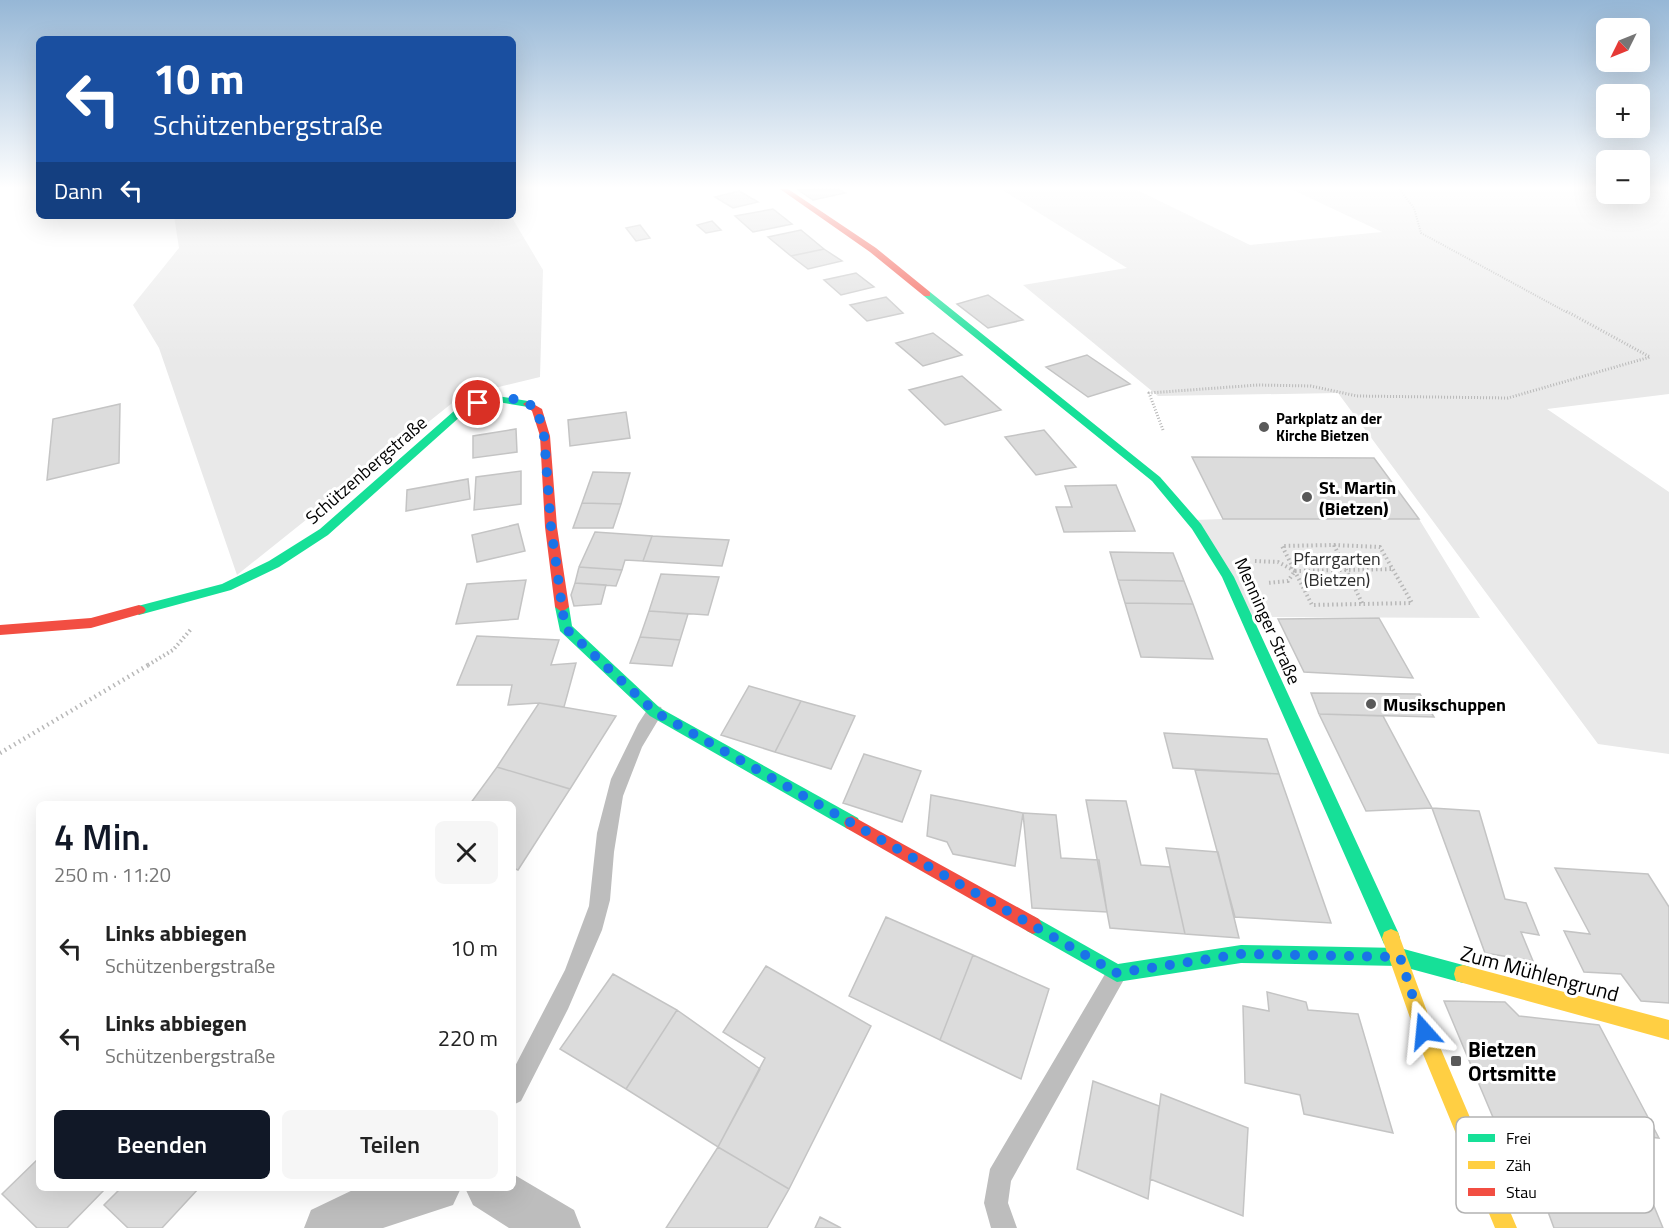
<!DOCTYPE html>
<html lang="de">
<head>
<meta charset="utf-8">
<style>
	body { margin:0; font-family:"Titillium Web",sans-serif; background:#f6f6f6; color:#222; height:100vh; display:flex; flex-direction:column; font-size:22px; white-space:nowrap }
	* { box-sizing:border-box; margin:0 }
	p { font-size:20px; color:#767676 }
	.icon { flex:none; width:33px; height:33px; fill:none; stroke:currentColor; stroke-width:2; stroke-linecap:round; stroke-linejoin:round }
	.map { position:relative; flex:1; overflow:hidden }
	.sheet { position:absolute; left:36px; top:801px; width:480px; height:390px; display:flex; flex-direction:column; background:#fff; border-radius:9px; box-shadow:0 6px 24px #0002 }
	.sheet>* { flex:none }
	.banner { position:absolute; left:36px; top:36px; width:480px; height:183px; border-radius:9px; box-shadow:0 6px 24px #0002; background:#1a4fa0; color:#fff; overflow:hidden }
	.needle { width:39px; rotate:227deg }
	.controls { position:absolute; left:1596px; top:18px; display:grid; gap:12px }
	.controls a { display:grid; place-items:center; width:54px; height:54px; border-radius:9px; background:#fff; box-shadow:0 6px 24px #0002; font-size:30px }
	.pin { position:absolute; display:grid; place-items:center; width:51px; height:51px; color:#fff; margin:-26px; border:3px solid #fff; border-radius:50%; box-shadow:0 2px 6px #0007 }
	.me { position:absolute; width:66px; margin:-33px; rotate:342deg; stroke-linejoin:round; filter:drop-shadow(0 0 4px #0008) }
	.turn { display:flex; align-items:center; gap:21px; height:126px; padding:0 18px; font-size:27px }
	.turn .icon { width:78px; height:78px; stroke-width:2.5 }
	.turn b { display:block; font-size:42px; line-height:51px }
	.then { display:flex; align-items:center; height:57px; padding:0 18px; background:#0003; gap:12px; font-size:22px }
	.round { display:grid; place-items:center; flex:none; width:63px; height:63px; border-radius:9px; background:#f6f6f6 }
	.overview { display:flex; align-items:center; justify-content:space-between; height:102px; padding:0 18px }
	h1 { font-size:36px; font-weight:600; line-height:45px; color:#111827 }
	.action { display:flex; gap:12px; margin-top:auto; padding:12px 18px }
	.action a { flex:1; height:69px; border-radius:9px; background:#111827; color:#fff; font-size:24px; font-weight:600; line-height:69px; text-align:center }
	.action a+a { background:#f6f6f6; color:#222 }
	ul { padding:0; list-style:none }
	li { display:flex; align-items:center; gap:18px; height:90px; padding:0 18px }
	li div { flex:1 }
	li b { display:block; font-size:22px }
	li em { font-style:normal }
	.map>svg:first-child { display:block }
</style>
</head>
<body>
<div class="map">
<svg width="1669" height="1228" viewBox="0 0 1669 1228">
	<rect width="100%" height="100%" fill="#fff"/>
	<path fill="#e9e9e9" d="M1001,189h134l115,56 132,-13 -91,-43h315v5h34v-5h29v205l-122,15 122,83v262l-71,-10 -260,-351 -180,3 -135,-111 104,-17z
		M174,216h337l32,54 -3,107 -79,19 -224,179 -78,-227 -26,-43 46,-57z
		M1223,519h196l61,99 -236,-1 -50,-97z"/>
	<path fill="#dcdcdc" stroke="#c4c4c4" stroke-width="1.5" d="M838,189l7,4 -32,7 -15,-10z
		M739,191l19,11 -25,6 -18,-11z
		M773,209l19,15 -39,8 -18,-16z
		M712,221l9,9 -15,3 -9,-8z
		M640,225l10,13 -14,3 -10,-13z
		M801,230l23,19 -33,7 -23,-19z
		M824,249l18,12 -34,8 -17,-13z
		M856,273l18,14 -33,8 -17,-15z
		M988,295l35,25 -35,8 -31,-24z
		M886,297l17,16 -36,8 -17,-16z
		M933,333l29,22 -39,11 -27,-23z
		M1087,355l43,29 -42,13 -42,-30z
		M962,376l39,34 -56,15 -36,-35z
		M120,404l-1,59 -72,17 6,-61z
		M626,412l4,26 -60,8 -2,-26z
		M516,429l1,23 -44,6v-22z
		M1044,430l32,37 -40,8 -31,-38z
		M1192,457l182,1 45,61h-196z
		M521,471v33l-47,6 2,-33z
		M593,472l37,1 -9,31 -39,-1z
		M468,479l2,20 -64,12 1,-21z
		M1116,485l19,46 -71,1 -8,-25h16l-7,-21z
		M582,503l39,1 -8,24h-40z
		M518,524l7,27 -48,11 -5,-27z
		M595,532l57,4 -9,25 -18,-1 -3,10 -43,-3z
		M652,536l77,4 -7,26 -79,-5z
		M1110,552l63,1 11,28 -66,-1z
		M579,567l43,3 -6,16 -41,-3z
		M661,574l58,3 -11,38 -59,-4z
		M526,580l-8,39 -62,5 11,-40z
		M1118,580l66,1 9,23 -68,-1z
		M575,583l31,2 -5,19 -27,2 -3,-11z
		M1125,603l68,1 20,55 -72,-2z
		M649,611l39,3 -8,26 -40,-3z
		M1379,618l34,60 -109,-6 -26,-53z
		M477,636l82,4 -8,25 25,-2 -12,44 -25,-4 -31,2 4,-20h-55z
		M640,637l40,3 -8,26 -42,-3z
		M749,686l52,15 -26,51 -54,-17z
		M1311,693l109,1 14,23 -115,-3z
		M801,701l54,15 -24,53 -56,-17z
		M539,703l77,13 -46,73 -73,-22z
		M1319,714l64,2 49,92 -66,3z
		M1164,733l103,6 12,35 -106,-6z
		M864,754l57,17 -19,51 -59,-19z
		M497,767l73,22 -52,81 -5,-2v-64h-43z
		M1195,770l84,4 52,149 -96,-6z
		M931,795l92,18 -8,53 -62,-12 -6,-12 -20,-6z
		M1086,800l40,1 15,64 29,2 15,67 -75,-6z
		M1432,808l47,3 26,88 21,4 13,32 -18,-3 12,29 -48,-8z
		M1023,813l33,2 5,43 38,2 8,52 -75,-4z
		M1166,848l52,4 21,86 -54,-4z
		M1555,868l93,6 21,33v96l-28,-2 -20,-27 -37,-2 -20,-41 26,3z
		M886,917l87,38 -33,85 -91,-44z
		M973,955l76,34 -28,90 -81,-39z
		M766,966l105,60 -82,163 -71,-42 47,-89 -42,-26z
		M613,974l64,36 -51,79 -66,-40z
		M1267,992l39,10 2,8 50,4 35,119 -89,-19 -4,-19 -55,-12 -2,-77 26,5z
		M1444,1001l61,1 14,14 80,9 60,113 -164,-16z
		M677,1010l83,59 -42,78 -92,-58z
		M1093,1081l66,25 -11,93 -71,-30z
		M1161,1094l87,34 -5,88 -93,-37z
		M1516,1125l109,11 38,92h-109z
		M718,1147l71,42 -22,39h-101z
		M39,1158v30h67l-39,40h-30l-35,-34z
		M121,1188h78l-37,40h-34l-24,-23z
		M820,1217l21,11h-26z"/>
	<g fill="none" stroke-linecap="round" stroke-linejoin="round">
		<path stroke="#b8b8b8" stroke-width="2" stroke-dasharray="1 1.5" stroke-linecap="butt" d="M1399,189l15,19 7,25 147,80"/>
		<path stroke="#b8b8b8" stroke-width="3" stroke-dasharray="1 2" stroke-linecap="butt" d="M1163,430l-14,-37 109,-8 53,1 46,10 151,2 142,-41 -84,-46"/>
		<path stroke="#b8b8b8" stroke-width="4" stroke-dasharray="1.5 3" stroke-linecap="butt" d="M1334,545l46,2 32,56 -100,2 -30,-59z
			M1334,545l29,60
			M1255,561l23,1 17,9 -7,10 -21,2
			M1295,571l98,-2
			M148,665l25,-15 19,-22"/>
		<path stroke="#b8b8b8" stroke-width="4.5" stroke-dasharray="1.5 4" stroke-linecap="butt" d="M0,753l150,-89"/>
		<path fill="#bdbdbd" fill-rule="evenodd" d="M655,706l6,1 2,5 -21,35 -19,49 -9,56 -4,48 -8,30 -34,79 -47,92 -8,4v-35l52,-100 24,-64 8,-73 14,-54 27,-55 11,-17z
			M1115,966l7,3 4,7 -4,7 -111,198 -3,22 9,25h-26l-7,-25 6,-34 118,-200z"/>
		<path fill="#bdbdbd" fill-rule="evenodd" d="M513,1174l61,36 7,18h-72l-36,-23 -8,-17h48z
			M357,1188h104l-8,17 -70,23h-79l7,-18z"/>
		<path fill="#16e098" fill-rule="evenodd" d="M924,292h6l230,185 41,47 33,53 164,355 2,6 -2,6 -7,3 -7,-3 -162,-367 -30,-48 -40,-48 -228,-185z
			M497,396l31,5 5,3 -5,3 -30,-5 -36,13 -134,120 -49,32 -48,23 -92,25 -7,-5 2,-3 88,-23 47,-23 51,-32 134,-118z
			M562,602l7,5 3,19 88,82 198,110 2,5 -2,5 -6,2 -6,-2 -196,-112 -90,-85 -5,-24z
			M1033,916l85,48 123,-19 159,3 63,17 7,2 2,7 -2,7 -7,2 -63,-17 -159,-3 -124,19 -90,-51 -3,-6 3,-6z"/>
		<path fill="#ffcf43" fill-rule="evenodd" d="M1391,929l7,3 2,6 40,109 77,181h-22l-74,-179 -39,-111 2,-6z
			M1463,965l206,55v20l-206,-57 -7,-2 -2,-7 2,-7z"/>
		<path fill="#f24e42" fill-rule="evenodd" d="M780,189h8l88,59 54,44v4h-6l-54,-44z
			M528,401l14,8 8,27 7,91 12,80 -7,5 -7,-5 -10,-80 -5,-91 -8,-25 -9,-7z
			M139,605l5,2 2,3 -2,3 -53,15 -91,7v-10l91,-7z
			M852,816l187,103 3,6 -3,6 -6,3 -6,-3 -181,-103 -2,-5 2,-5z"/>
	</g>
	<linearGradient id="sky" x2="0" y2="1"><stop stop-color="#96b7d6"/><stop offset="0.52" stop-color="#fff"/><stop offset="1" stop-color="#fff" stop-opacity="0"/></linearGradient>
	<rect width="1669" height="361" fill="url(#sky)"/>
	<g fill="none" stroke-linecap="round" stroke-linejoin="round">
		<path stroke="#1a73e8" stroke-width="10" stroke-dasharray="0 18" d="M478,403c23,-6 38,-8 59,6l7,27 7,91 14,101 90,84 462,261 124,-19 159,3 24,74"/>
	</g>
	<g fill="#595959" stroke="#fff" stroke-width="2">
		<circle cx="1264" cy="427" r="6"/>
		<circle cx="1307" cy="497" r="6"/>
		<circle cx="1371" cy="704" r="6"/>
		<rect x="1450" y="1055" width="12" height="12" rx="3"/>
	</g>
	<g text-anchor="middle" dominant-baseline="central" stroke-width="6" stroke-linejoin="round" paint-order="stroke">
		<g font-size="15" font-weight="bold" fill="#000" stroke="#fff" text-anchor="start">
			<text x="1276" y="418">Parkplatz an der<tspan x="1276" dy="17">Kirche Bietzen</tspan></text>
		</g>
		<g font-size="18" fill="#000" stroke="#fff">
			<text transform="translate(366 470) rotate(-41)">Schützenbergstraße</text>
			<text transform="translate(1268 621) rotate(66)">Menninger Straße</text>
		</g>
		<g font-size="18" font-weight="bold" fill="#000" stroke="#fff" text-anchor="start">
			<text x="1319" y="487">St. Martin<tspan x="1319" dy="21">(Bietzen)</tspan></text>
			<text x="1383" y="704">Musikschuppen</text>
		</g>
		<g font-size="18" fill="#2e2e2e" stroke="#fff">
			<text x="1337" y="558">Pfarrgarten<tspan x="1337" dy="21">(Bietzen)</tspan></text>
		</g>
		<g font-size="21" fill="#000" stroke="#fff">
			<text transform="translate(1540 973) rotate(15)">Zum Mühlengrund</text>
		</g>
		<g font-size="21" font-weight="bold" fill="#000" stroke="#fff" text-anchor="start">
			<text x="1468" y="1049">Bietzen<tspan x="1468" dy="24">Ortsmitte</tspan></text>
		</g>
	</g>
	<rect x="1456" y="1117" width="198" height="96" rx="9" fill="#fff" stroke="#b2b2b2" stroke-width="1.5"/>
	<rect x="1468" y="1134" width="27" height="8" fill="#16e098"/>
	<rect x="1468" y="1161" width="27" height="8" fill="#ffcf43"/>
	<rect x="1468" y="1188" width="27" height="8" fill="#f24e42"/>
	<g font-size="16" fill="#000">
		<text x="1506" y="1144">Frei</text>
		<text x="1506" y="1171">Zäh</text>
		<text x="1506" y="1198">Stau</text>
	</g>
</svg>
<div class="controls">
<a><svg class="needle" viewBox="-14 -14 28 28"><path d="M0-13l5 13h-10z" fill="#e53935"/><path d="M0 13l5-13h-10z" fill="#767676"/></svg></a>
<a>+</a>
<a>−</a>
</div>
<div class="pin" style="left:478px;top:403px;background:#d93025"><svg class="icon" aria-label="arrive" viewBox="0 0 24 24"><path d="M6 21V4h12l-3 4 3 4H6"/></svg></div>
<svg class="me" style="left:1424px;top:1031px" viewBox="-20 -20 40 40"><path d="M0-17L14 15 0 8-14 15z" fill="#1a73e8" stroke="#fff" stroke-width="4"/></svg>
<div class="banner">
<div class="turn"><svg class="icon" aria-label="left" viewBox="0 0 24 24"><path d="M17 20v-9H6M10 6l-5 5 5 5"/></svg><div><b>10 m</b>Schützenbergstraße</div></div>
<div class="then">Dann<svg class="icon" aria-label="left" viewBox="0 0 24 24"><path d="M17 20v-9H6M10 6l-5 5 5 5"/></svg></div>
</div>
<section class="sheet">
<div class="overview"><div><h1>4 Min.</h1><p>250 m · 11:20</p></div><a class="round"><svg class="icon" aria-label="close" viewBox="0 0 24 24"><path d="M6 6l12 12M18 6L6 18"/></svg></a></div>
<ul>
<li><svg class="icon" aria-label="left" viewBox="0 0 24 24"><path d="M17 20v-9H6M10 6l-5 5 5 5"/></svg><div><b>Links abbiegen</b><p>Schützenbergstraße</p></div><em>10 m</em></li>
<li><svg class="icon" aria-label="left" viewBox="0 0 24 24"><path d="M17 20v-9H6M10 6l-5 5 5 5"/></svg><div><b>Links abbiegen</b><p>Schützenbergstraße</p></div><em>220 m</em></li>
</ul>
<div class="action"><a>Beenden</a><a>Teilen</a></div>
</section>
</div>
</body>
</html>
